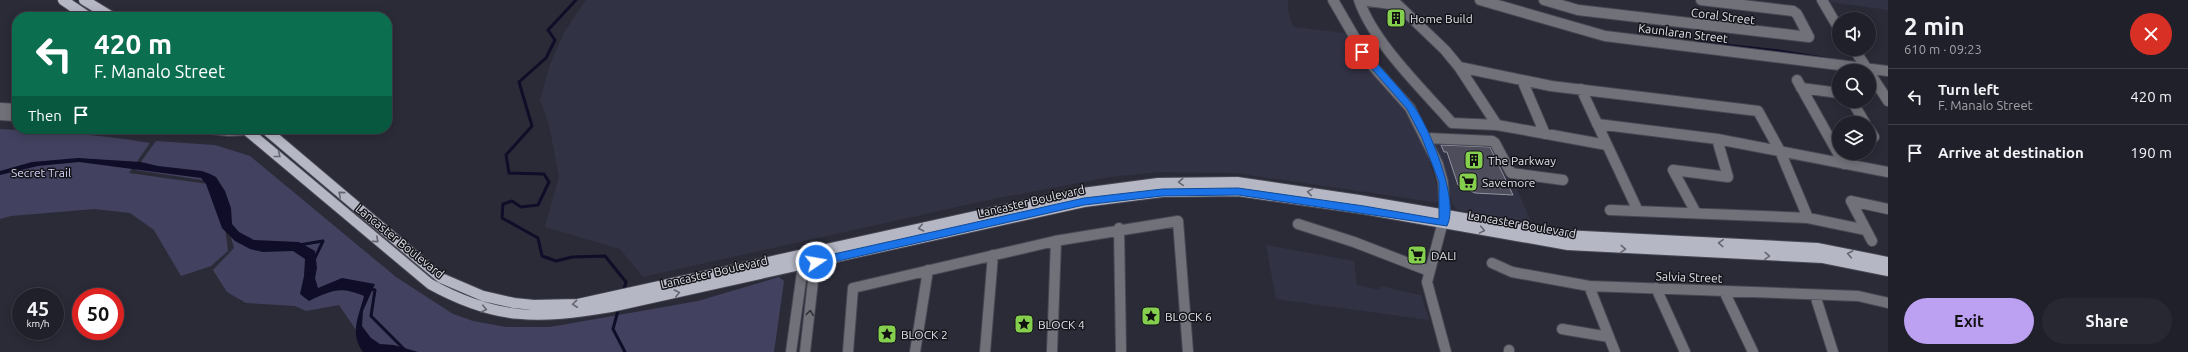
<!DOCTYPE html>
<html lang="en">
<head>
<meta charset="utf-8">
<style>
	body { margin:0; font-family:Ubuntu,sans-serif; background:#282832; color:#f1f3f6; height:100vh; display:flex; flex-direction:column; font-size:15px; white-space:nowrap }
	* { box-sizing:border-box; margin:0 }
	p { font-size:13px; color:#a2a3a8 }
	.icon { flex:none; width:22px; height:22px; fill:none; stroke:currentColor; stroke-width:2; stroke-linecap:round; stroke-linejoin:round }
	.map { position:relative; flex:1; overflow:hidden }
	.panel { display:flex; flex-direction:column; background:#20202a; width:300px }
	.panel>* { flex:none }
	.top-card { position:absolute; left:12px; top:12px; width:380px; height:122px; border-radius:16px; box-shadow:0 2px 10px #0003,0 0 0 1px #3d3e47; background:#0b6e4f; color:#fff; overflow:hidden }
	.controls { position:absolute; left:1832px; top:12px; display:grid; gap:8px }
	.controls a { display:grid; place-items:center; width:44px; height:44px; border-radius:50%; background:#20202a; box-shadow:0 2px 10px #0003,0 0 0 1px #3d3e47; font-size:20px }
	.speed { position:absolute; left:12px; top:288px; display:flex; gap:8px; font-size:20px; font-weight:700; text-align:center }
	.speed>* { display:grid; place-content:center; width:52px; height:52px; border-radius:50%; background:#20202a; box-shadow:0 2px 10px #0003,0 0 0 1px #3d3e47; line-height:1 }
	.speed small { font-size:10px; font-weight:400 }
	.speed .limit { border:6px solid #d22; background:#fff; color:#111 }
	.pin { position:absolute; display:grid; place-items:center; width:34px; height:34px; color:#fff; margin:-17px; border-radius:8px; box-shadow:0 2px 6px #0006 }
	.me { position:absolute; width:44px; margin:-22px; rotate:78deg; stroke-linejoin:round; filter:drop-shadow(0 0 3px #0008) }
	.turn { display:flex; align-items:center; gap:14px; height:84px; padding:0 16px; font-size:18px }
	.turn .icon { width:52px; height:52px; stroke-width:2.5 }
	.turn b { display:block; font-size:28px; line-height:34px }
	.then { display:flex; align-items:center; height:38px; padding:0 16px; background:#0003; gap:8px; font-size:15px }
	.round { display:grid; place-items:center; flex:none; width:42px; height:42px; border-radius:21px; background:#282832 }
	.head { display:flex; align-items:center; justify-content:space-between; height:68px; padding:0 16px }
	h1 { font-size:24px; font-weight:600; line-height:30px }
	.cta { display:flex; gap:8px; margin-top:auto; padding:8px 16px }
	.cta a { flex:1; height:46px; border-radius:24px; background:#bca0f2; color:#111; font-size:16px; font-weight:600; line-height:46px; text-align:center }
	.cta a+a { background:#282832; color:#f1f3f6 }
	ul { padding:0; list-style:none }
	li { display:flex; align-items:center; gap:12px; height:56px; padding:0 16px; border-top:1px solid #3d3e47 }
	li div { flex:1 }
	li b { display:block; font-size:15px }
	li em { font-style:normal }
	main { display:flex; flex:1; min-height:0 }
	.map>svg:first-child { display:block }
</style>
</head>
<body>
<main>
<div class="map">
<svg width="1888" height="352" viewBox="0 0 1888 352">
	<rect width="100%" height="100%" fill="#2b2b38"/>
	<path fill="#323245" d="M586,0h702v11l5,16 52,6 20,32 37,39 23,45 14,43 1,11 -205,-30 -77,-1 -48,5 -122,23 -345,77 -23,-28 -75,-22 14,-51 -10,-51 -9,-25 10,-36 15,-33z
		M1830,0h58v10l-57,-8z
		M1431,137l58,2 18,39 7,4 17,40 -73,-12 -5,-5 -11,-41z
		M1266,245l88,16 3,24 23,5v-4l41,9 8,25 -153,-21z"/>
	<path fill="#424260" d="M0,129c50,3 100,5 150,14l-21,30 79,11c12,21 18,44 20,67l-17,15 -30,10 -27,-46 -24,-17 -36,-4 -83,7 -11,3z
		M156,141l59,4 35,11 146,121 57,37 20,7 33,6h44l148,-26 81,-24 5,4 -10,71h-403l-32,-47 -33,6 -11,-5 -49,-3 -19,-11 -14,-22 21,-22 -11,-39 -14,-28 -74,-11z"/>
	<path fill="#0f0d27" d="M78,158l63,4 17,4 44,5 8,3 6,3 9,14 6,17 1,16 7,8 15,8 45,2 16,9 2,17 -2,10 3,10 24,-10 33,6 -12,27 -1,15 9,12 9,6 14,1 24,7h-55c-14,-19 -4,-36 1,-56 -24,-10 -32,-6 -55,5l-9,-7 4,-18 1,-17 -12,-8 -30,1 -13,-3 -15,-8 -13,-13 -16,-44 -5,-6 -122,-16 -41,4 -38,9v-4l32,-9z"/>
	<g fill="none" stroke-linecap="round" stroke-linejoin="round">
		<path stroke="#0f0d27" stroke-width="3" d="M576,0l-28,30 7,10 -9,18 -27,24 13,44 -26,29 3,18 35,1 5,8 -11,23 -17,2 -9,-6 -9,3 -1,14 36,20 4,18 14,5 16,-4 33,-1 21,26 -3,10
			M1697,42l82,9 49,8
			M299,245l24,-4 -9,19
			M370,289l5,1 -4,26 36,36
			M619,307l-6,22 12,23"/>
	</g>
	<path fill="#4d4d5b" stroke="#9293a3" d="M1441,145l49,2 23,48 -38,-2 -17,-8 -11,-33h-3z"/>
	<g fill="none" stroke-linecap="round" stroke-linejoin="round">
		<g stroke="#484854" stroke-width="12">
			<path id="minor" d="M1333,0l36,62 41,46 28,56 5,18 2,32 -18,68 19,70
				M1359,0c14,42 64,90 93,123l45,2 110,20
				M1361,0l37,5 47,45 14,17 38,58
				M1480,0l125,36 283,35
				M1544,0l34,10 231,27 -12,-23 -4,-3 -92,-11
				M1822,0l17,29
				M1854,49l34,52
				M1459,67l92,19 207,25 22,40 28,67
				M1522,80l23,54
				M1797,80l47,84
				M1801,88l38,5
				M1581,89l57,122
				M1852,101l13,22
				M0,108l17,1
				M0,115l17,1
				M1597,124l120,15 171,33
				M212,129l17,2 34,-2
				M1869,129l5,8 -5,3
				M1426,138l66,3 3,2 16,30 52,7
				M1673,170l55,7 -11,-38
				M1673,170l23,43
				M1851,201l21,40
				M1851,201l37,8
				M1610,210l198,8 58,12
				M1298,224l56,18 75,29
				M1119,228l2,124
				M1492,263l20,9 77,14 269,10 30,7
				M1589,286l26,66
				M1656,288l29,64
				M1724,291l29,61
				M1815,295l18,57
				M1562,329l47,8
				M1509,350v2
				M791,352l12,-87 5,-6
				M805,352l11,-97
				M848,352l5,-64 202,-47 123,-20 10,131
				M915,352l13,-82
				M985,352l8,-97
				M1052,352l4,-111"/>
		</g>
		<g stroke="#484854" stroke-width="12">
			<path id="major" d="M63,0l25,17
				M84,0l28,17
				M245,129l185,155c67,37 108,35 181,23l473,-105 78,-10 76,-1 126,18 204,36 255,13 65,13
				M265,129l176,149 42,18 31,7 20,2 44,-1 497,-110 83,-11 79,-1 122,18 204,35 254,13 71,14"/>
		</g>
		<use href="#minor" stroke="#717279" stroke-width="10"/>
		<use href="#major" stroke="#b6b7c5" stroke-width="10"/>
	</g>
	<defs><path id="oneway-chevron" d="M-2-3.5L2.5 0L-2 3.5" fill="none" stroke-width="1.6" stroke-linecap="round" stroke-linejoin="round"/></defs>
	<g stroke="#656670">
		<use href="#oneway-chevron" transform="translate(278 155) rotate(39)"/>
		<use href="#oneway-chevron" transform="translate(1181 182) rotate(177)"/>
		<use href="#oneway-chevron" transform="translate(1310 192) rotate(-171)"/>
		<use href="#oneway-chevron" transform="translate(341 194) rotate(-140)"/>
		<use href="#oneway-chevron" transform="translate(921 228) rotate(167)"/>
		<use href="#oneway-chevron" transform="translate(1482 230) rotate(10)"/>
		<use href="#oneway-chevron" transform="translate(376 240) rotate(41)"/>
		<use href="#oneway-chevron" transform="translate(1721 243) rotate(-177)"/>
		<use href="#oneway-chevron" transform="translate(1623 249) rotate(3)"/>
		<use href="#oneway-chevron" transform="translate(1850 254) rotate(-169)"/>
		<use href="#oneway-chevron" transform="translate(1767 256) rotate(3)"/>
		<use href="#oneway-chevron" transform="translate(677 293) rotate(-13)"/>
		<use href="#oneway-chevron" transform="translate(575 304) rotate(174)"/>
		<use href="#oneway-chevron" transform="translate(484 309) rotate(13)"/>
	</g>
	<use stroke="#303036" href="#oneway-chevron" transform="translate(810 313) rotate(-83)"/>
	<path fill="#1a73e8" stroke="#114b97" d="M1359,50h6c16,18 33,36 48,55 16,21 47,96 34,121l-209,-31 -76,1 -78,9 -268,61 -5,-4 5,-4 268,-60 78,-9 76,-1 126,18 75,13v-37l-17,-44 -15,-29 -48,-55z"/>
	<defs>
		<g id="building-square" transform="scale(1)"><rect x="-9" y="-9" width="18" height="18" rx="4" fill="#84cf4d" stroke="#14141a"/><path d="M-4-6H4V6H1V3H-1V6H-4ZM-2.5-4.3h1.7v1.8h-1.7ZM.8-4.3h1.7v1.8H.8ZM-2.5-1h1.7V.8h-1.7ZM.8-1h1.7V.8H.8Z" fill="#111"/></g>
		<g id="supermarket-square" transform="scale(1)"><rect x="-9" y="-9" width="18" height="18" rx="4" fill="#84cf4d" stroke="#14141a"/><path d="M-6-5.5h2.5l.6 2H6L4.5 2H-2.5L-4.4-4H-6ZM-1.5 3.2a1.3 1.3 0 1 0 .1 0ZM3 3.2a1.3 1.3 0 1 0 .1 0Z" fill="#111"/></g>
		<g id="sight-square" transform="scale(1)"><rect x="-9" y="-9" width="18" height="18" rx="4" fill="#84cf4d" stroke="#14141a"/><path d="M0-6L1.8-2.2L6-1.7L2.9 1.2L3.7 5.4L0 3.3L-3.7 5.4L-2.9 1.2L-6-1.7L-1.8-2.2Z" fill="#111"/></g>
	</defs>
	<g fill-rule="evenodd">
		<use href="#building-square" x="1396" y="18"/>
		<use href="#building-square" x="1474" y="160"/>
		<use href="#supermarket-square" x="1468" y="182"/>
		<use href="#supermarket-square" x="1417" y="255"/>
		<use href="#sight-square" x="1151" y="316"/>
		<use href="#sight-square" x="1024" y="324"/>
		<use href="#sight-square" x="887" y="334"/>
	</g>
	<g text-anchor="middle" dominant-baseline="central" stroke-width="3" stroke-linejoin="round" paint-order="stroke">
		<g font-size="12" fill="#e0e0e9" stroke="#14141a">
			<text transform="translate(1723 16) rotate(7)">Coral Street</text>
			<text transform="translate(1683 33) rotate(7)">Kaunlaran Street</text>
			<text transform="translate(1031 201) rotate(-13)">Lancaster Boulevard</text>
			<text transform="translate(1522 224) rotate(10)">Lancaster Boulevard</text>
			<text transform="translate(400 241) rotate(39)">Lancaster Boulevard</text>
			<text transform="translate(714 272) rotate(-13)">Lancaster Boulevard</text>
			<text transform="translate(1689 277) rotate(2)">Salvia Street</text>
		</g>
		<g font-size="12" fill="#e0e0e9" stroke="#14141a" text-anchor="start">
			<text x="1410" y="18">Home Build</text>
			<text x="1488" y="160">The Parkway</text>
			<text x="1482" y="182">Savemore</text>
			<text x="1431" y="255">DALI</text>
			<text x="1165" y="316">BLOCK 6</text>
			<text x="1038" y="324">BLOCK 4</text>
			<text x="901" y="334">BLOCK 2</text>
		</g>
		<g font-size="12" fill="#d5d6fa" stroke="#14141a">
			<text x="41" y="172">Secret Trail</text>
		</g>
	</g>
</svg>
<div class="controls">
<a><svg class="icon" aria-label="sound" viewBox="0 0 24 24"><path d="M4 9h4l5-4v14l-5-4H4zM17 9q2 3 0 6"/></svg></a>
<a><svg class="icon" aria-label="search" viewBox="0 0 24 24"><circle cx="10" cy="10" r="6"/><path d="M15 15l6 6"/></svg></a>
<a><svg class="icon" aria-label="layers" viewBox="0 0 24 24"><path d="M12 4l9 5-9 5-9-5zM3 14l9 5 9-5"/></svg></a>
</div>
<div class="speed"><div>45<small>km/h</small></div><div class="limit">50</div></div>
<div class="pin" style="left:1362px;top:52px;background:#d93025"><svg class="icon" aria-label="arrive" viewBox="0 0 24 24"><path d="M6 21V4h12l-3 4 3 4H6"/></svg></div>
<svg class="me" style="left:816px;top:262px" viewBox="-20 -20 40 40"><circle r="17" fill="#1a73e8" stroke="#fff" stroke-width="3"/><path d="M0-11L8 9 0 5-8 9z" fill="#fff"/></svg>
<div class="top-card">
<div class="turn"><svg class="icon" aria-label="left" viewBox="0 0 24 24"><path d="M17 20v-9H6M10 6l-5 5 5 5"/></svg><div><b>420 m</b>F. Manalo Street</div></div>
<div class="then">Then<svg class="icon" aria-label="arrive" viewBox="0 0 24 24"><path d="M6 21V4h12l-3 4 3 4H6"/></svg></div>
</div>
</div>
<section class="panel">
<div class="head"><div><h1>2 min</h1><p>610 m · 09:23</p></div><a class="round" style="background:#d93025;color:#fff"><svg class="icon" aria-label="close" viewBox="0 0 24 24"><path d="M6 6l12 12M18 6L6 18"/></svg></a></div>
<ul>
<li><svg class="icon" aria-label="left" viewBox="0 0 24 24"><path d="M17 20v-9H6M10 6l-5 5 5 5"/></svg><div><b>Turn left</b><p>F. Manalo Street</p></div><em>420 m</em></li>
<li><svg class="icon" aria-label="arrive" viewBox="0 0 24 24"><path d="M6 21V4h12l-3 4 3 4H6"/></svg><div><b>Arrive at destination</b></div><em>190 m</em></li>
</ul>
<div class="cta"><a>Exit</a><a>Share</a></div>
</section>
</main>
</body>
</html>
